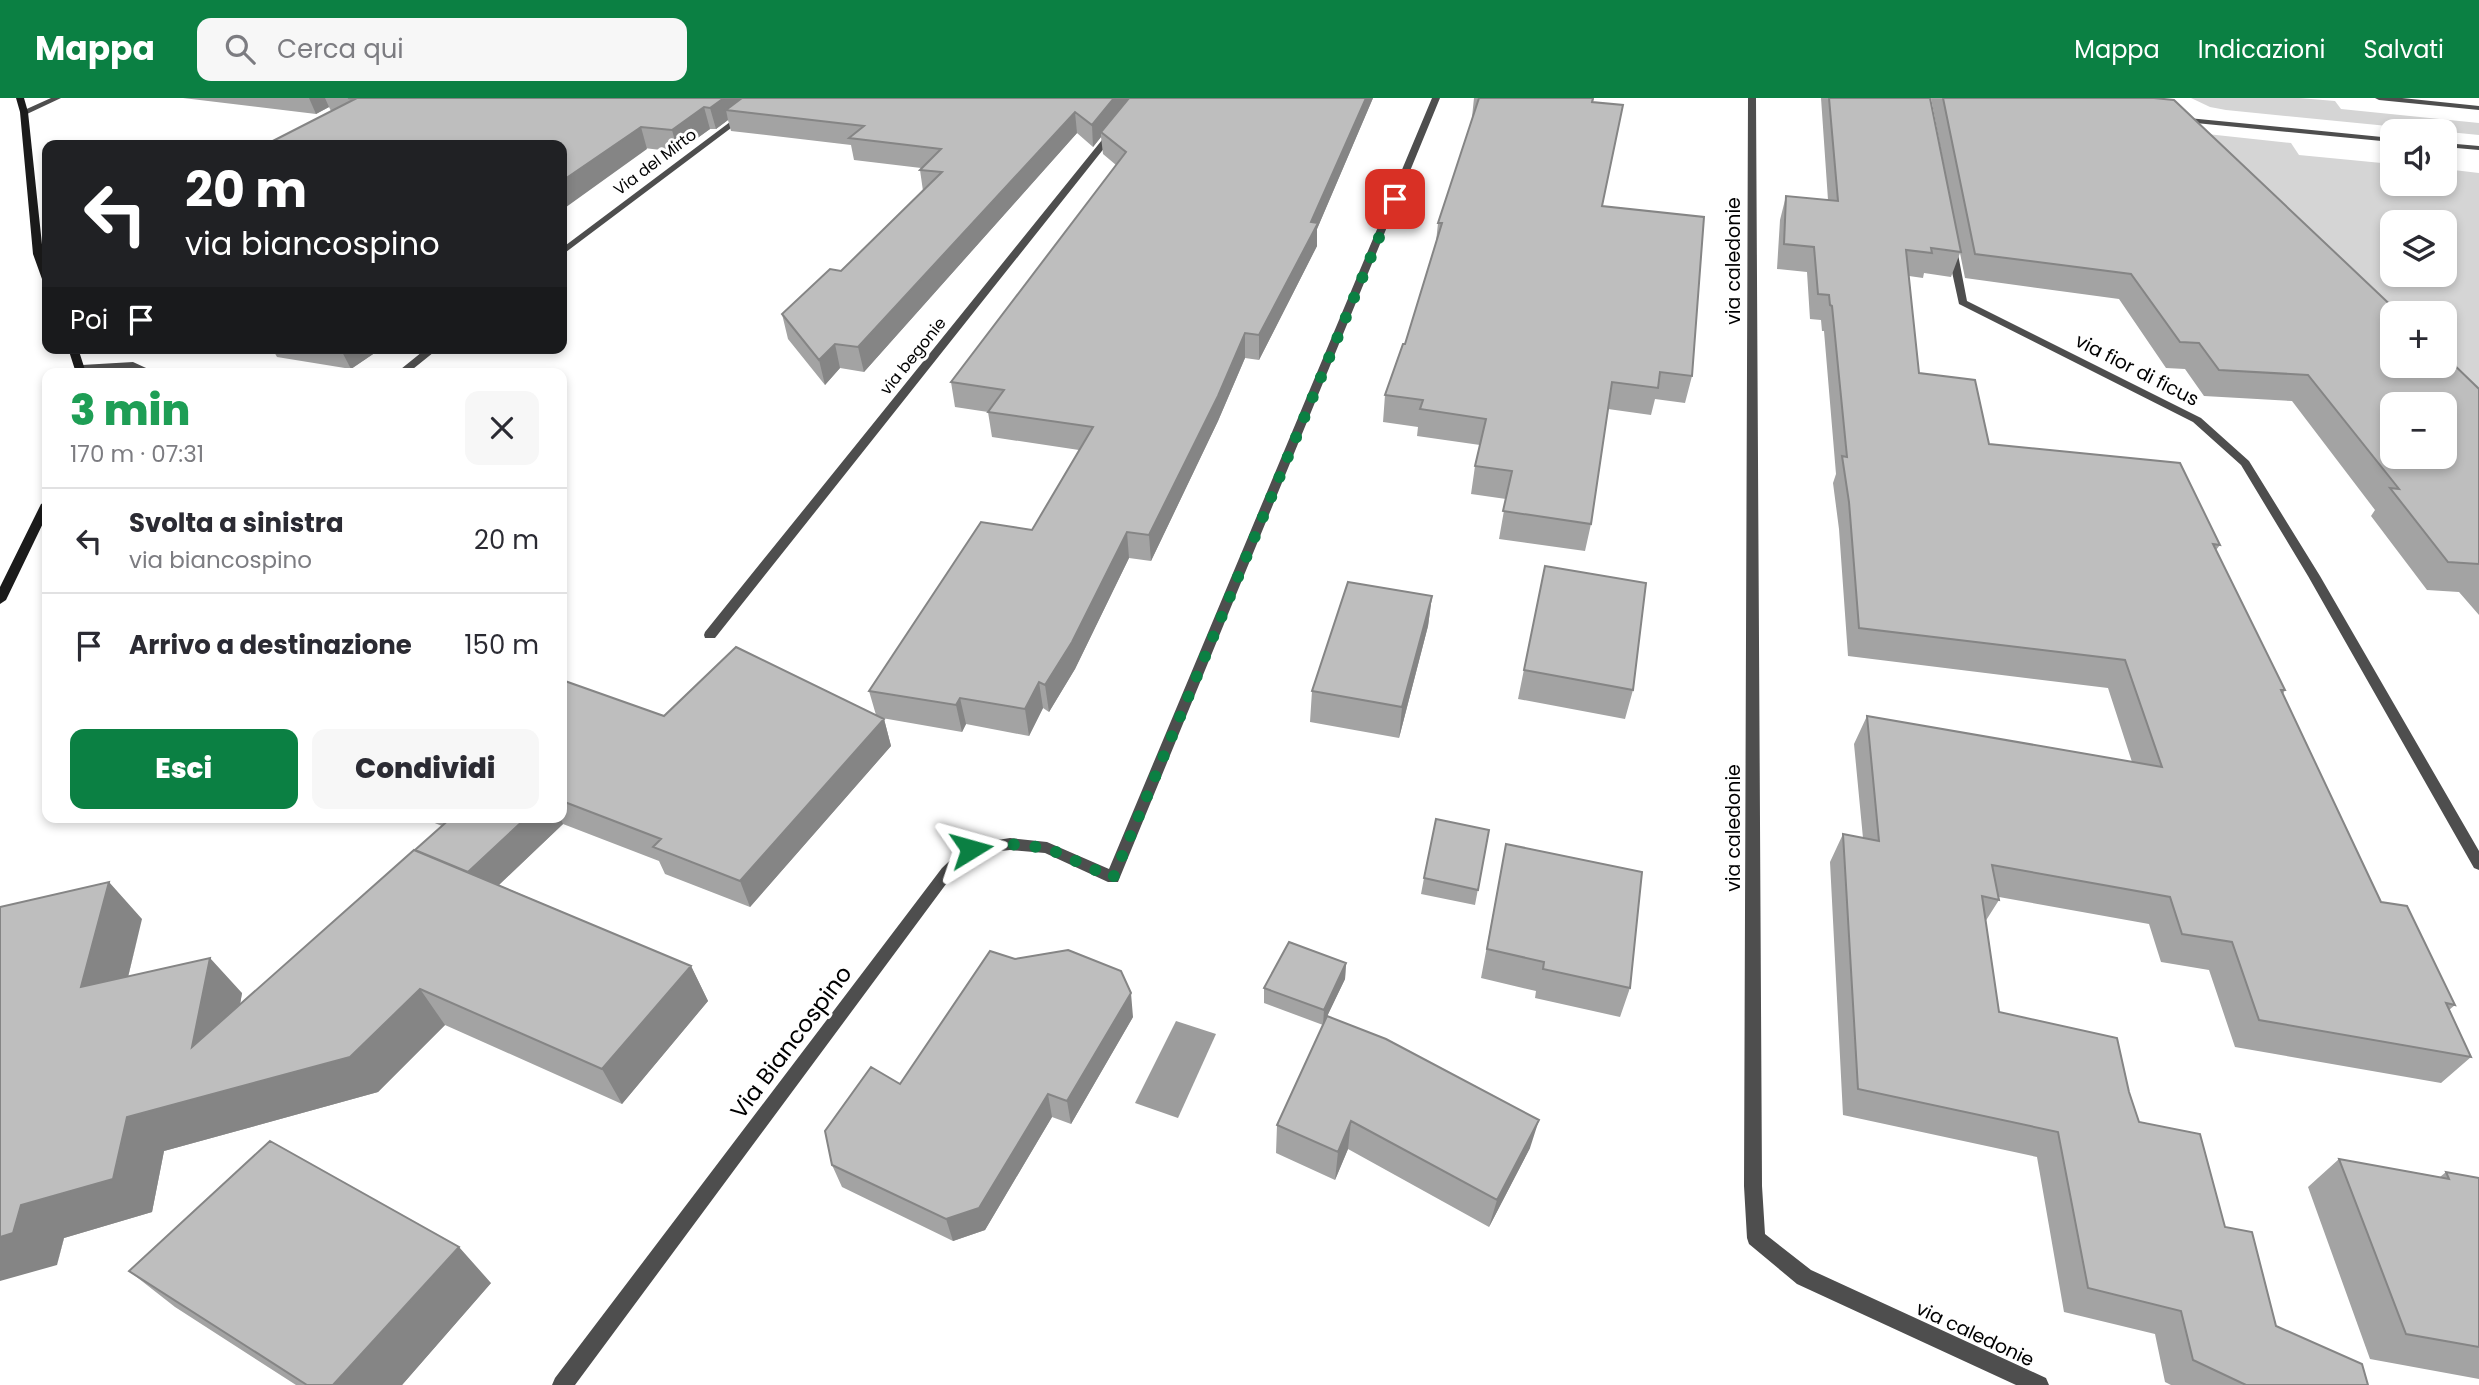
<!DOCTYPE html>
<html lang="it">
<head>
<meta charset="utf-8">
<style>
	body { margin:0; font-family:Poppins,sans-serif; background:#f7f7f7; color:#2b2b33; height:100vh; display:flex; flex-direction:column; font-size:26px; white-space:nowrap }
	* { box-sizing:border-box; margin:0 }
	p { font-size:23px; color:#7c7c81 }
	.icon { flex:none; width:38px; height:38px; fill:none; stroke:currentColor; stroke-width:2; stroke-linecap:round; stroke-linejoin:round }
	.map { position:relative; flex:1; overflow:hidden }
	.side { position:absolute; left:42px; top:270px; width:525px; height:455px; display:flex; flex-direction:column; background:#fff; border-radius:14px; box-shadow:0 4px 10px #0003 }
	.side>* { flex:none }
	.guide { position:absolute; left:42px; top:42px; width:525px; height:214px; border-radius:14px; box-shadow:0 4px 10px #0003; background:#202124; color:#fff; overflow:hidden }
	.tools { position:absolute; left:2380px; top:21px; display:grid; gap:14px }
	.tools a { display:grid; place-items:center; width:77px; height:77px; border-radius:14px; background:#fff; box-shadow:0 4px 10px #0003; font-size:35px }
	.pin { position:absolute; display:grid; place-items:center; width:60px; height:60px; color:#fff; margin:-30px; border-radius:14px; box-shadow:0 4px 10px #0006 }
	.me { position:absolute; width:77px; margin:-38px; rotate:82deg; stroke-linejoin:round; filter:drop-shadow(0 0 5px #0008) }
	.turn { display:flex; align-items:center; gap:24px; height:147px; padding:0 28px; font-size:32px }
	.turn .icon { width:91px; height:91px; stroke-width:2.5 }
	.turn b { display:block; font-size:49px; line-height:60px }
	.then { display:flex; align-items:center; height:66px; padding:0 28px; background:#0003; gap:14px; font-size:26px }
	.round { display:grid; place-items:center; flex:none; width:74px; height:74px; border-radius:14px; background:#f7f7f7 }
	.head { display:flex; align-items:center; justify-content:space-between; height:119px; padding:0 28px }
	h1 { font-size:42px; font-weight:800; line-height:52px; color:#1e9e55 }
	.button { display:flex; gap:14px; margin-top:auto; padding:14px 28px }
	.button a { flex:1; height:80px; border-radius:14px; background:#0b8043; color:#fff; font-size:28px; font-weight:800; line-height:80px; text-align:center }
	.button a+a { background:#f7f7f7; color:#2b2b33 }
	ul { padding:0; list-style:none }
	li { display:flex; align-items:center; gap:21px; height:105px; padding:0 28px; border-top:2px solid #e1e1e2 }
	li div { flex:1 }
	li b { display:block; font-size:26px }
	li em { font-style:normal }
	header { display:flex; align-items:center; gap:42px; box-sizing:border-box; height:98px; padding:0 35px; background:#0b8043; color:#fff }
	header strong { font-size:33px }
	nav { display:flex; gap:38px; margin-inline-start:auto; font-size:24px }
	.search { width:490px; height:63px; background:#f7f7f7; display:flex; align-items:center; gap:18px; box-sizing:border-box; padding:0 24px; border-radius:14px; color:#7c7c81; font-size:26px }
	.map>svg:first-child { display:block }
</style>
</head>
<body>
<header>
<strong>Mappa</strong>
<div class="search"><svg class="icon" aria-label="search" viewBox="0 0 24 24"><circle cx="10" cy="10" r="6"/><path d="M15 15l6 6"/></svg>Cerca qui</div>
<nav><a>Mappa</a><a>Indicazioni</a><a>Salvati</a></nav>
</header>
<div class="map">
<svg width="2479" height="1287" viewBox="0 0 2479 1287">
	<rect width="100%" height="100%" fill="#fff"/>
	<path fill="#d5d5d5" fill-rule="evenodd" d="M2191,0h108l36,3 6,8 138,14v12l-253,-25 -16,-3z
		M2170,32l121,13 8,12 93,9v20h53v-15l34,4v260l-34,-67v-53h-53zM2392,124h53v53h-53z"/>
	<path fill="#9c9c9c" d="M1176,923l40,13 -38,84 -43,-15z"/>
	<g fill="none" stroke-linecap="round" stroke-linejoin="round">
		<path fill="#4e4e4e" fill-rule="evenodd" d="M51,0h10l-34,16 -7,-2z
			M762,0h9l-209,157v-7z
			M1432,0h8l-322,784h-10l-63,-29 -35,-3 -35,4 -23,22 -377,509h-23l3,-7 387,-510 24,-23 44,-7 37,4 62,27z
			M1748,0h8l6,1088 3,48 46,36 235,108 3,7h-33l-219,-101 -48,-40 -2,-6 -3,-52z
			M2375,0h27l77,8v4l-100,-10z
			M2178,19l214,21v4l-217,-21v-4z
			M1110,32l7,2 -402,506h-10l-1,-3 1,-3z
			M2445,45l34,3v4l-34,-3z
			M1952,148l5,3 10,52 234,117 48,43 71,115 159,275v19l-5,-2 -166,-292 -67,-111 -48,-43 -234,-118 -12,-55z
			M427,250h12l-31,25h-12z
			M133,264l24,11h-14l-11,-5 -50,3 -5,-3 5,-3z"/>
		<path fill="#1b1b1b" fill-rule="evenodd" d="M16,0h8l4,14 15,142 4,13v15l-5,-3 -9,-25 -13,-142z
			M68,250h10l8,25h-10z
			M47,403v14l-41,85 -6,4v-17l41,-83z"/>
	</g>
	<path fill="#a3a3a3" d="M183,0h1190l-56,131v17l-58,114 -14,-2 -27,63 -67,140 -22,-3 -54,111 -26,43 -6,-4 -14,28 -63,-12 -4,8 -80,-14 2,1 7,27 -141,161 -85,-33 -6,-13 -96,-37 -64,61 192,81 17,35 -86,103 -177,-79 -67,67 -214,59 -12,61 -88,26 -7,27 85,-346 -14,58 114,16 -2,12 176,-154 26,-25 -22,-9h142v-137l102,36 212,-1 -7,-24 163,-161 47,-80 -87,-13 -4,-25 -33,-5 -4,-25 165,-217 -13,-11 -2,-17 -8,10 -16,-14 -213,239 -24,-4 -15,17 -37,-46 -6,-25 59,-43 82,-80 -3,-21 1,-2 -67,-8 -3,-15 -120,-14 -3,-11 -12,9h-6l-32,23 -347,-41 -2,-4 -13,7z
		M1474,0h120l-1,4 9,104 90,170 -7,27 -30,-4 -4,16 -43,-6 -17,115 -6,27 -86,-12 7,-40 -35,-5 4,-28 5,-21 -63,-9 1,-9 -35,-5 2,-27 20,-51 31,-102 2,-19 35,-106h-1z
		M1821,0h109l19,94 -18,-94h228l320,291v226l-20,-23 -32,-2 -56,-74 4,-6 -83,-109 -88,-5 -19,-27 -19,-1 -47,-69 -154,-21 -5,-25 -9,24 -27,-4 -1,5 -14,-2 10,97 70,71 231,101 -4,5 69,140 -2,4 98,208 74,103 -6,5 22,47 -30,26 -206,-36 -26,-77 -48,-8 -12,-38 -150,-27v3l-14,22 14,90 130,80 10,30 86,105 51,99 92,59h-197l-6,-3 -10,-48 -91,-22 -27,-155 -194,-42 -13,-253 13,-28 20,4 -9,-94 13,-28 265,46 -24,-74 -260,-32 -9,-127 -6,-46 3,-9 -12,-143h-2l-1,-11 -11,-1 -3,-47 -30,-3 3,-49 6,-24 42,4z
		M272,250h110l-31,21 -74,-12z
		M1545,468l88,124 -8,29 -107,-20z
		M1432,498l-4,30 -29,112 -89,-16 2,-31z
		M1489,732l-14,75 -54,-11 3,-16z
		M1506,746l124,144 -10,29 -85,-19 1,-7 -55,-13z
		M1346,865l-1,16 -18,37 203,132 -41,79 -141,-78 -13,31 -59,-27 1,-28 46,-100 -59,-22v-15z
		M1133,919l-62,107 -19,-7 -67,113 -32,11 -111,-54 -10,-22 68,-81z
		M2339,1061l101,18 6,-5 33,6v201l-109,-20 -62,-172z
		M129,1173l362,12 -89,102h-106l-121,-78z"/>
	<path fill="#858585" d="M309,0h16l4,9 -13,7z
		M724,0h34l-32,12 2,10 -12,9 -6,-21z
		M1114,0h19l-32,34v5l-8,10 -1,-22z
		M1366,0h7l-56,131v17l-58,114v-25l52,-113z
		M704,9l6,22 -32,23 -6,-22z
		M1075,14l2,21 -213,239 -6,-25z
		M641,29l6,22 -85,61v-29z
		M1245,235v25l-27,63 -67,140 -2,-26z
		M835,246l5,24 -15,17 -6,-25z
		M340,250h42l-31,21z
		M1127,434l2,26 -54,111 -26,43 -4,-27z
		M1432,498l-4,30 -29,112 3,-31z
		M1039,584l4,26 -14,28 -4,-27z
		M960,600l6,26 -4,8 -6,-27z
		M884,621l7,27 -141,161 -10,-26z
		M527,719h33l3,7 -79,75 -16,-26z
		M109,784l33,37 -25,104 -36,-36z
		M210,860l32,35 -16,89 -34,-35z
		M1346,865l-1,16 -22,46 1,-15z
		M691,868l17,35 -86,103 -20,-35z
		M420,891l25,36 -67,67 -214,59 -12,61 -88,26 -7,27 -57,16v-44l21,-32 106,-88z
		M1131,895l2,24 -62,107 -4,-23z
		M1048,996l4,23 -67,113 -32,11 -7,-22z
		M1539,1022l-9,28 -41,79 8,-27z
		M1351,1023l-3,28 -13,31 3,-28z
		M459,1149l32,36 -89,102h-69z"/>
	<path fill="#bebebe" stroke="#858585" stroke-width="2" fill-rule="evenodd" d="M348,0h376l-14,10 -6,-1 -32,23 -31,-3 -79,54v-36h-297l90,-46z
		M742,0h372l-22,27 -17,-13 -217,235 -23,-3 -16,16 -37,-46 48,-45 11,2 101,-99 -22,-2 21,-21 -92,-11 15,-12 -138,-16z
		M1129,0h237l-55,124 7,1 -59,112 -14,-2 -27,63 -69,139 -22,-3 -55,110 -27,43 -6,-3 -14,27 -65,-11 -4,7 -87,-14 112,-169 51,8 61,-103 -105,-15 16,-22 -53,-8 175,-230 -25,-20z
		M1479,0h114l-1,4 31,3 -21,101 102,11 -12,159 -32,-4 -2,16 -46,-6 -21,142 -88,-13 9,-40 -37,-5 11,-47 -66,-10 3,-9 -38,-5 18,-51h2l37,-121h-4z
		M1829,0h101l31,154 -30,-4 1,5 -26,-3 13,123 56,7 14,64 191,19 40,82 -7,-1 72,146h-4l100,212 26,4 48,99 -9,-2 25,54 -212,-37 -27,-78 -50,-8 -12,-37 -178,-32 7,35 -17,-4 17,116 118,26 12,54 10,30 61,12 25,93 27,5 24,94 86,38 6,21h-122l-53,-25 -12,-49 -93,-23 -30,-156 -200,-43 -15,-255 36,7 -12,-125 295,51 -37,-107 -266,-32 -10,-126 -7,-46 5,1 -15,-151 -2,-1 -1,-10 -11,-1 -4,-47 -30,-3 2,-48 52,5z
		M1943,0h211l20,2 225,213h-7v53h53v-10l34,33v175l-31,-2 -58,-74 9,1 -91,-114 -89,-5 -20,-27 -19,-1 -49,-68 -156,-20zM2392,306h53v53h-53z
		M1545,468l101,17 -13,107 -109,-20z
		M1348,484l84,14 -30,111 -90,-16z
		M736,549l148,72 -144,162 -87,-34 8,-8 -99,-38v-121l102,36z
		M452,719h75l-59,55 -53,-22z
		M1436,721l53,11 -11,60 -54,-12z
		M1506,746l136,28 -12,116 -87,-19 1,-7 -57,-13z
		M414,752l277,116 -89,103 -182,-80 -70,68 -223,60 -14,62 -92,26 -8,28 -13,4v-330l109,-25 -28,105 129,-29 -18,89z
		M1289,844l57,21 -22,47 -60,-22z
		M1068,852l53,21 10,22 -64,108 -19,-7 -69,114 -33,11 -114,-54 -7,-34 46,-64 29,17 90,-133 25,8z
		M1327,918l59,23 153,81 -42,80 -146,-79 -13,31 -61,-27z
		M270,1043l189,106 -126,138h-26l-178,-114z
		M2339,1061l110,20 -3,-7 33,6v169l-73,-13z"/>
	<g fill="none" stroke-linecap="round" stroke-linejoin="round">
		<path stroke="#0b8043" stroke-width="12" stroke-dasharray="0 21.6" d="M971,751l39,-5 37,4 66,30 282,-679"/>
	</g>
	<g text-anchor="middle" dominant-baseline="central" stroke-width="6" stroke-linejoin="round" paint-order="stroke">
		<g font-size="16" fill="#000" stroke="#fff">
			<text transform="translate(655 64) rotate(-37)">Via del Mirto</text>
			<text transform="translate(913 258) rotate(-51)">via begonie</text>
		</g>
		<g font-size="19" fill="#000" stroke="#fff">
			<text transform="translate(1733 163) rotate(-90)">via caledonie</text>
			<text transform="translate(2137 272) rotate(27)">via fior di ficus</text>
			<text transform="translate(1733 730) rotate(-90)">via caledonie</text>
			<text transform="translate(1975 1236) rotate(25)">via caledonie</text>
		</g>
		<g font-size="23" fill="#000" stroke="#fff">
			<text transform="translate(791 944) rotate(-53)">Via Biancospino</text>
		</g>
	</g>
</svg>
<div class="tools">
<a><svg class="icon" aria-label="sound" viewBox="0 0 24 24"><path d="M4 9h4l5-4v14l-5-4H4zM17 9q2 3 0 6"/></svg></a>
<a><svg class="icon" aria-label="layers" viewBox="0 0 24 24"><path d="M12 4l9 5-9 5-9-5zM3 14l9 5 9-5"/></svg></a>
<a>+</a>
<a>−</a>
</div>
<div class="pin" style="left:1395px;top:101px;background:#d93025"><svg class="icon" aria-label="arrive" viewBox="0 0 24 24"><path d="M6 21V4h12l-3 4 3 4H6"/></svg></div>
<svg class="me" style="left:971px;top:751px" viewBox="-20 -20 40 40"><path d="M0-17L14 15 0 8-14 15z" fill="#0b8043" stroke="#fff" stroke-width="4"/></svg>
<div class="guide">
<div class="turn"><svg class="icon" aria-label="left" viewBox="0 0 24 24"><path d="M17 20v-9H6M10 6l-5 5 5 5"/></svg><div><b>20 m</b>via biancospino</div></div>
<div class="then">Poi<svg class="icon" aria-label="arrive" viewBox="0 0 24 24"><path d="M6 21V4h12l-3 4 3 4H6"/></svg></div>
</div>
<section class="side">
<div class="head"><div><h1>3 min</h1><p>170 m · 07:31</p></div><a class="round"><svg class="icon" aria-label="close" viewBox="0 0 24 24"><path d="M6 6l12 12M18 6L6 18"/></svg></a></div>
<ul>
<li><svg class="icon" aria-label="left" viewBox="0 0 24 24"><path d="M17 20v-9H6M10 6l-5 5 5 5"/></svg><div><b>Svolta a sinistra</b><p>via biancospino</p></div><em>20 m</em></li>
<li><svg class="icon" aria-label="arrive" viewBox="0 0 24 24"><path d="M6 21V4h12l-3 4 3 4H6"/></svg><div><b>Arrivo a destinazione</b></div><em>150 m</em></li>
</ul>
<div class="button"><a>Esci</a><a>Condividi</a></div>
</section>
</div>
</body>
</html>
